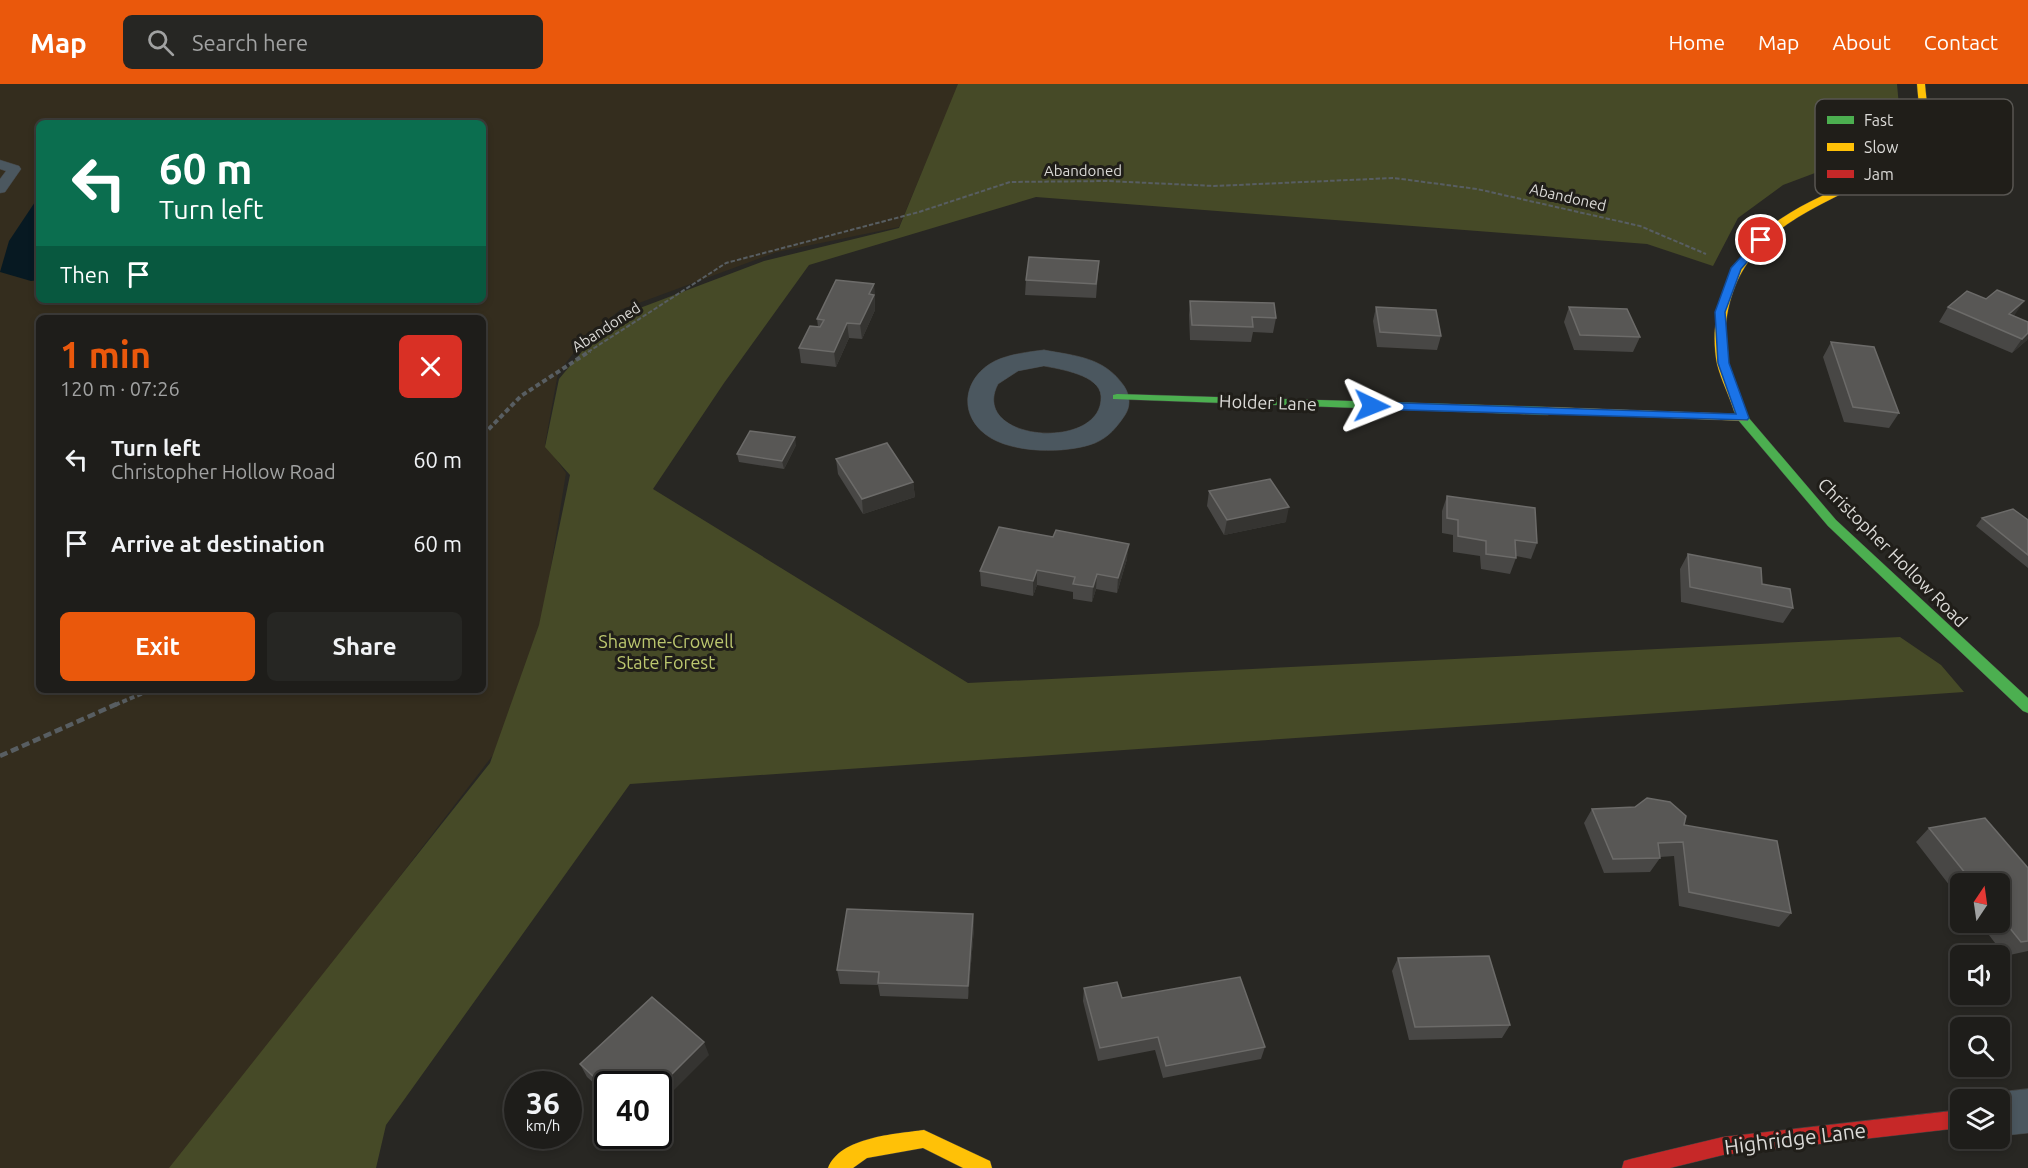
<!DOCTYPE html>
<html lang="en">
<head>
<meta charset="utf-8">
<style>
	body { margin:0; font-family:Ubuntu,sans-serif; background:#262623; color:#f1f3f6; height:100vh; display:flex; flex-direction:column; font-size:22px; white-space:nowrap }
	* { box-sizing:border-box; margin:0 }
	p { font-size:20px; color:#a1a2a2 }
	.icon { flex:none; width:33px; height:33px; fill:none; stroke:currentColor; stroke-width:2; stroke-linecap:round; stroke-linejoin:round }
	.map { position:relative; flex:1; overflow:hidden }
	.drawer { position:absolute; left:36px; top:231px; width:450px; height:378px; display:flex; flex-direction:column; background:#1e1d1a; border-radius:9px; box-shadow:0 3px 9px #0003,0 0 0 2px #3c3b39 }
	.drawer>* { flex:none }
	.hud { position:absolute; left:36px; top:36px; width:450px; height:183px; border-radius:9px; box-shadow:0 3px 9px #0003,0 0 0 2px #3c3b39; background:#0b6e4f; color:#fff; overflow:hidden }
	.needle { width:39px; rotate:13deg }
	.tools { position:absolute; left:1950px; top:789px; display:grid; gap:12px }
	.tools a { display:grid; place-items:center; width:60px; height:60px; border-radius:9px; background:#1e1d1a; box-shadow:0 3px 9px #0003,0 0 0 2px #3c3b39; font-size:30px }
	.speed { position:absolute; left:504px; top:987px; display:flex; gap:12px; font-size:30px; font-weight:700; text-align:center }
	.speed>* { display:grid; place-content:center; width:78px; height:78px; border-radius:50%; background:#1e1d1a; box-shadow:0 3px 9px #0003,0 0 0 2px #3c3b39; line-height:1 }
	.speed small { font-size:15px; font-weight:400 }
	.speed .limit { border:3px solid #111; border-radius:9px; background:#fff; color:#111 }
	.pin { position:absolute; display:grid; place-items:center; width:51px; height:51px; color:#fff; margin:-26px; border:3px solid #fff; border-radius:50%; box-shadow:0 2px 6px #0007 }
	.me { position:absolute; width:66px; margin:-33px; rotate:92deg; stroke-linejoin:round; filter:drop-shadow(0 0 4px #0008) }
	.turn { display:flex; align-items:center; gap:21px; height:126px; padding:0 24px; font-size:27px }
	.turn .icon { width:78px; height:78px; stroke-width:2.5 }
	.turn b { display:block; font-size:42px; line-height:51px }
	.then { display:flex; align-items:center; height:57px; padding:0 24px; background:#0003; gap:12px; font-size:22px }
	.round { display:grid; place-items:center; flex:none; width:63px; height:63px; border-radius:9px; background:#262623 }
	.head { display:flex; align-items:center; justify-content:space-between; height:102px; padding:0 24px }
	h1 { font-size:36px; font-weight:700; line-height:45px; color:#ea580c }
	.action { display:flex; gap:12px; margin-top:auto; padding:12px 24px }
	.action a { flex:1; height:69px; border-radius:9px; background:#ea580c; color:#fff; font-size:24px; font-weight:700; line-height:69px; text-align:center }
	.action a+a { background:#262623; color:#f1f3f6 }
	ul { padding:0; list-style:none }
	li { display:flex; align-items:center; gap:18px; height:84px; padding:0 24px }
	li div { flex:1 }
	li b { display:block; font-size:22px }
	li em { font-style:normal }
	header { display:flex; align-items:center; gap:36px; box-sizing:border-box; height:84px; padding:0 30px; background:#ea580c; color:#fff }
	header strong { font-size:28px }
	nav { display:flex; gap:33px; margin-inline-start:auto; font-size:21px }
	.search { width:420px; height:54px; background:#262623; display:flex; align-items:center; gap:15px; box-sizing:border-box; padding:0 21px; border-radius:9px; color:#a1a2a2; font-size:22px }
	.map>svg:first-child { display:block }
</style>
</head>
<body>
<header>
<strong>Map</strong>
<div class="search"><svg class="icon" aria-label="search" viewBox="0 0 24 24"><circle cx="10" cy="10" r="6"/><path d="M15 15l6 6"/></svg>Search here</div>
<nav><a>Home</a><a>Map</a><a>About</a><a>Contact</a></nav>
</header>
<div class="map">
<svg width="2028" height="1084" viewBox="0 0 2028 1084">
	<rect width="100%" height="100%" fill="#282723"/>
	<path fill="#342d1e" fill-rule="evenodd" d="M0,0h959l-60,143 -122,25 -157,58 -34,27 -28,36 -13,71 21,29 -25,156 -48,126 -240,313 -80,100h-173zM39,39h444v177h-444zM39,234h444v372h-444z"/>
	<path fill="#464a27" d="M958,0h939l2,22 -15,32 -37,23 -64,24 -45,33 -25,48 -66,-22 -611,-47 -227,68 -85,118 -71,106 315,194 932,-46 41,28 23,27 -1334,92 -244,341 -10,43h-207l321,-405 49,-138 31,-150 -25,-28 14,-68 35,-42 38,-26 132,-50 135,-33z"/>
	<path fill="#071922" d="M39,112v84l-8,1 -31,-9 9,-31z"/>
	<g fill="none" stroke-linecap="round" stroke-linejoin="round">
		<g stroke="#444341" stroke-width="1">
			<path id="lane" d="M0,76l19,6 2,3 -16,23 -5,1v-14l6,-8 -6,-2z"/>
		</g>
		<g stroke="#444341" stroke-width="1">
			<path id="street" d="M1044,266c32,6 60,7 80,36 6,9 7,20 1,29 -8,12 -16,22 -30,28 -28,11 -85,11 -110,-9 -28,-22 -20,-58 10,-73 15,-7 33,-9 49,-11zM1044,282c16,3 56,9 57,30 3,56 -133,46 -103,-12l20,-13z
				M2028,1005v44l-28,3v-36l-16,-2 16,-6z"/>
		</g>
		<g stroke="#444341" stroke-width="1">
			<path id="fast" d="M1117,310l431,13 6,4 -6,4 -435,-16v-4z
				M1740,323l4,2 4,8 88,103 192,178v15l-5,-2 -195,-185 -89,-105 -5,-10z"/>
		</g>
		<g stroke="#444341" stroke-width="1">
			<path id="slow" d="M1917,0h8c1,16 6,34 -1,50 -9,23 -38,37 -59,48 -52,27 -111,49 -132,110 -8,23 -10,48 -5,72 4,16 12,31 18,47l-5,3 6,1v6l-203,-8 -2,-2 6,-4 191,7 -5,-3c-5,-16 -13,-31 -17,-47 -11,-58 17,-114 65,-146 24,-16 51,-27 77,-40 19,-10 48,-23 57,-44 6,-15 2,-34 1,-50z
				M924,1046l66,31 2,7h-29l-40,-20 -56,10 -14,10h-25c12,-31 67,-34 96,-38z"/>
		</g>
		<g stroke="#444341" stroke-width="1">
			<path id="jam" d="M1960,1026v18l-237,27 -53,13h-48l2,-7 7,-2 92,-22z"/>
		</g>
		<path stroke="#585e62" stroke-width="2" stroke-dasharray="4.5 2" stroke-linecap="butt" d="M588,268l138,-89 193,-51 91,-30 97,-1 107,5 180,-8 83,11 163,37 66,28"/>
		<path stroke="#585e62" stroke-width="4" stroke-dasharray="5 3" stroke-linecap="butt" d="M483,351l38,-39 69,-45
			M115,621l35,-15"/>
		<path stroke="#585e62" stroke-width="4.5" stroke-dasharray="8 4" stroke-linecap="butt" d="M0,672l119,-53"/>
		<use href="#lane" fill="#4b575f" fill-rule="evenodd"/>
		<use href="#street" fill="#4b575f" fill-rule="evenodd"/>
		<use href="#fast" fill="#4caf50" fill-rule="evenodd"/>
		<use href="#slow" fill="#ffc107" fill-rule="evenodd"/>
		<use href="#jam" fill="#c62828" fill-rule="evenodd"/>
	</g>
	<path fill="#484745" d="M1099,177l-3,37 -71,-3 1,-15z
		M874,200l1,26 -13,29 -13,-1 -13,29 -35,-4 -2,-15 19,-21 -1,-8z
		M1190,217l86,17 -3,15 -20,-1 -2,10 -61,-2 -1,-25z
		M1376,223l65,29 -4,14 -60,-3 -4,-26z
		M1569,223l71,30 -7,15 -59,-2 -10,-28z
		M1948,223l66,9 13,24 -15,13 -73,-31z
		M1831,258l68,71 -10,15 -45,-6 -21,-65z
		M796,361l-12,24 -45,-7 -2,-8z
		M836,375l77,23 2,15 -52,17 -25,-40z
		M1209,407l77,31 -62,13 -17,-29z
		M1447,412l90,47 -6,16 -15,-3v2l-6,16 -29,-5 -1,-13 -27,-4v-17l-11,-2v-22z
		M1982,434l46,2v48l-52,-42z
		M1688,470l74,30 31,24 -10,15 -102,-21 -1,-33z
		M1127,475l-10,34 -21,-4 -4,13 -19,-3v-7l-36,-7 -4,11 -52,-10 -1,-15z
		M1592,725l92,16 107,88 -12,14 -100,-21 -5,-50 -14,1v1l-10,14 -46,1 -20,-50z
		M1929,744l99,40v83l-23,5 -26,-34h21v-38h-40v15l-44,-57z
		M973,830l1,14 -6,71 -88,-3 -2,-11 -38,-1 -3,-14z
		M1398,874l112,67 -8,13 -93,2 -17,-69z
		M1084,904l38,10 143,49 -4,12 -98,19 -8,-28 -57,11 -15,-60z
		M709,971l-101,29v12l-21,-19 -7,-13z"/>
	<path fill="#353431" d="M874,200l1,26 -13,29 -2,-15 9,-30z
		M2024,217l-10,15 -14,13 9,-15z
		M847,239l2,15 -13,29 -2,-15z
		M2028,249v6l-1,1 -15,13 10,-14z
		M795,353l1,8 -12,24 -2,-8z
		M913,398l2,15 -52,17 -1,-15z
		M1289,423l-3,15 -62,13 3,-15z
		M1129,460l-2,15 -10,34 1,-15z
		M1037,486v15l-4,11v-15z
		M1097,490l-1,15 -4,13 1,-15z
		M973,830l1,14 -6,71v-13z
		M704,958l5,13 -51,51v-18z"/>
	<path fill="#585755" stroke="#6c6b69" stroke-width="1.5" d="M1029,173l70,4 -3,23 -70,-4z
		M836,196l38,4 -5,10 5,1 -14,29 -13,-1 -13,29 -35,-4 11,-22 10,1 4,-7 -7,-1z
		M1997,206l27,11 -15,13 19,8v11l-6,6 -74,-32 19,-16 19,8z
		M1190,217l84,2 2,15 -24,-1 1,10 -61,-2z
		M1376,223l60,3 5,26 -61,-4z
		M1569,223l58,2 13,28 -60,-2z
		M1831,258l43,5 25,66 -46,-6z
		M750,347l45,6 -13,24 -45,-7z
		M887,359l26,39 -51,17 -26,-40z
		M1270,395l19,28 -62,13 -18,-29z
		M1447,412l88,12 2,35 -22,-3 1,18 -30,-4v-13l-28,-5v-16l-11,-2z
		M2013,425l15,11v35l-46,-37z
		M999,443l54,10 3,-7 73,14 -11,34 -21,-4 -4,13 -20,-3 2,-7 -38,-7 -4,11 -53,-10z
		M1688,470l73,14 1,16 28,5 3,19 -103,-21z
		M1647,714l23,4 16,14 -2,9 93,16 14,72 -102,-21 -6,-50 -25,1 2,15 -47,1 -21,-50 43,-2z
		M1985,734l43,50v73l-7,1 -21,-26v-32h-26l-45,-56z
		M847,825l126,5 -5,72 -90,-3 1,-11 -42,-2z
		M1489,872l21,69 -95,2 -17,-69z
		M1240,893l25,70 -99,19 -8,-29 -58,11 -16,-60 33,-6 5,16z
		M652,913l52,45 -46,46v-4h-50v6l-28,-26z"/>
	<path fill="#1a73e8" stroke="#114b97" stroke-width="1.5" d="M1758,154l8,2 -25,29 -16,43 4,51 20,55 -2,2 -375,-11 -6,-3 6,-4 364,12 -18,-51 -3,-51 16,-44z"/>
	<g text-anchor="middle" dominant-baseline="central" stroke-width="6" stroke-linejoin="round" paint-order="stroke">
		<g font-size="15" fill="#dbdad7" stroke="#201e19">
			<text x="1083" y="86">Abandoned</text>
			<text transform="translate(1568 113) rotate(13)">Abandoned</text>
			<text transform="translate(606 243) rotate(-33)">Abandoned</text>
		</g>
		<g font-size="18" fill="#dbdad7" stroke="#201e19">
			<text transform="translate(1268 318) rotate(2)">Holder Lane</text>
			<text transform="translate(1893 468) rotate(45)">Christopher Hollow Road</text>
		</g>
		<g font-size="18" fill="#bcc76f" stroke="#201e19">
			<text x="666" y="557">Shawme-Crowell<tspan x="666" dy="21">State Forest</tspan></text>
		</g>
		<g font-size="21" fill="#dbdad7" stroke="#201e19">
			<text transform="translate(1795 1054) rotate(-7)">Highridge Lane</text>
		</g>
	</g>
	<rect x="1815" y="15" width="198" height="96" rx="9" fill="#201e19" stroke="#585652" stroke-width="1.5"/>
	<rect x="1827" y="32" width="27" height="8" fill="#4caf50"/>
	<rect x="1827" y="59" width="27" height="8" fill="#ffc107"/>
	<rect x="1827" y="86" width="27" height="8" fill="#c62828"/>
	<g font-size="16" fill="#dbdad7">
		<text x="1864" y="42">Fast</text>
		<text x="1864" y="69">Slow</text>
		<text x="1864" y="96">Jam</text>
	</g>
</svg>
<div class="tools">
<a><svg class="needle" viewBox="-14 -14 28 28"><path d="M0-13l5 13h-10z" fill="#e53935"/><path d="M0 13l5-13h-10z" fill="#a1a2a2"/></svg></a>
<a><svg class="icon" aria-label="sound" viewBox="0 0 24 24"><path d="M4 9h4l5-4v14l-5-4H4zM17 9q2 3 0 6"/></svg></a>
<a><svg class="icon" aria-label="search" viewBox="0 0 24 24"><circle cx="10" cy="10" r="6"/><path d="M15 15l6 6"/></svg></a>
<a><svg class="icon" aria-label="layers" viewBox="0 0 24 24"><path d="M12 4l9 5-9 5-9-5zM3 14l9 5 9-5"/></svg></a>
</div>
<div class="speed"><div>36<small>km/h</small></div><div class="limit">40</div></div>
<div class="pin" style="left:1761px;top:156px;background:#d93025"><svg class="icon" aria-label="arrive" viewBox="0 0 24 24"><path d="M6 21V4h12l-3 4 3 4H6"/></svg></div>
<svg class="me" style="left:1372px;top:322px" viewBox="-20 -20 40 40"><path d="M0-17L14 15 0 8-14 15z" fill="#1a73e8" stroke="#fff" stroke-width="4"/></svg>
<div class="hud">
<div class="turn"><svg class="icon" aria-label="left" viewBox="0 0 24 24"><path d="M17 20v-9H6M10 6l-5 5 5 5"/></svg><div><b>60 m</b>Turn left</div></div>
<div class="then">Then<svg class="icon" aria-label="arrive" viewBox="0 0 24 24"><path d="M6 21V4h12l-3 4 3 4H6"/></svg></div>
</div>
<section class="drawer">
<div class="head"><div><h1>1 min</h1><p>120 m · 07:26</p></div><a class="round" style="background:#d93025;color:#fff"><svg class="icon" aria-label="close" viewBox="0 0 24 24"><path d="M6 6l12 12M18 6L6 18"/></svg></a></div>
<ul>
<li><svg class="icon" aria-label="left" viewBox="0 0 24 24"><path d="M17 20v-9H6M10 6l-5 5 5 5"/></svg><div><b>Turn left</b><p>Christopher Hollow Road</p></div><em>60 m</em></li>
<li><svg class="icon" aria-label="arrive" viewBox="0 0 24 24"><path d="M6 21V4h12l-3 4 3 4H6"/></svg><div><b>Arrive at destination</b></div><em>60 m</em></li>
</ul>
<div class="action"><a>Exit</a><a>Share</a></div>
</section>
</div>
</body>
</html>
